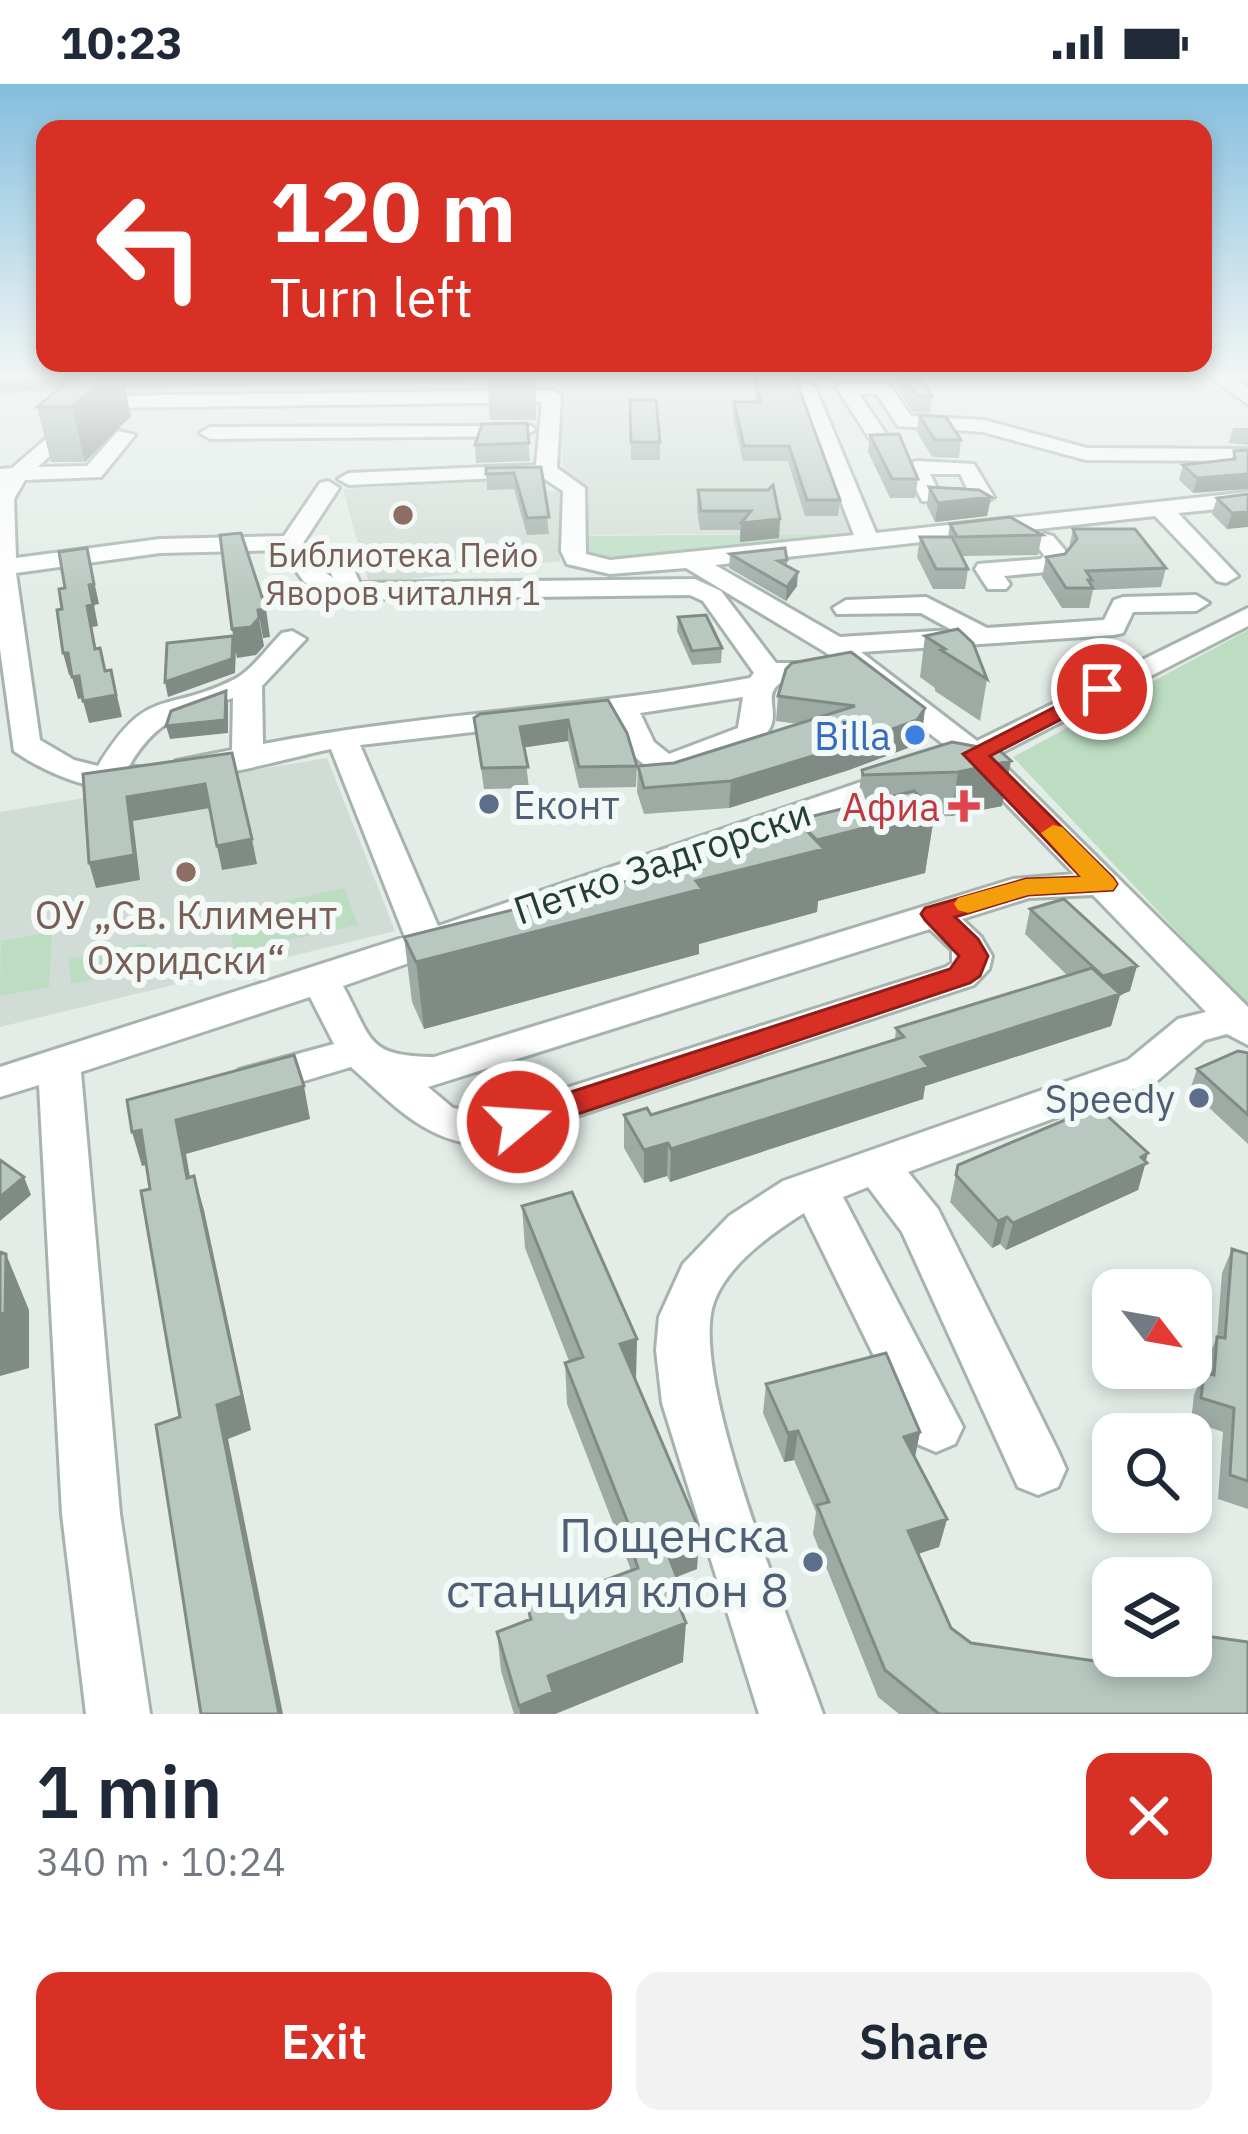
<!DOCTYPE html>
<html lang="en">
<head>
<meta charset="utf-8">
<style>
	body { margin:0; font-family:"IBM Plex Sans",sans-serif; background:#f2f2f3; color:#1f2937; height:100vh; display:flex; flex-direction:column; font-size:45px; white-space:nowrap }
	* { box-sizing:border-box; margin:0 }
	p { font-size:39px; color:#747a83 }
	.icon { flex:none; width:66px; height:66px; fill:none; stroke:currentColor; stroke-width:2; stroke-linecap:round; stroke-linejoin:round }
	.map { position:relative; height:1630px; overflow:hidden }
	.side { display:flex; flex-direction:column; background:#fff; flex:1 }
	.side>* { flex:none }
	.banner { position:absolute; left:36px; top:36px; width:1176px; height:252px; border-radius:24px; box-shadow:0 6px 18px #0003; background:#d93025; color:#fff; overflow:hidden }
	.needle { width:78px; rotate:121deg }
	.controls { position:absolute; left:1092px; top:1185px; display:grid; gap:24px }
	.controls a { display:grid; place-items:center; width:120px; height:120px; border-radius:24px; background:#fff; box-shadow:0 6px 18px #0003; font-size:60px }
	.pin { position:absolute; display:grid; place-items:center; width:102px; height:102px; color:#fff; margin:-51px; border:6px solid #fff; border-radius:50%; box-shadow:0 3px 12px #0007 }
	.me { position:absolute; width:132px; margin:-66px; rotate:72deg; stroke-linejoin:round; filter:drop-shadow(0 0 9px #0008) }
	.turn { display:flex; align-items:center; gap:42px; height:252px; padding:0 36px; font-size:54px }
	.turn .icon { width:156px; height:156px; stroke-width:2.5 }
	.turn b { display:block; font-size:84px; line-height:102px }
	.round { display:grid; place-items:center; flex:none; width:126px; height:126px; border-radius:24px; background:#f2f2f3 }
	.summary { display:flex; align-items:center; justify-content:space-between; height:204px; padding:0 36px }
	h1 { font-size:72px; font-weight:600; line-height:90px }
	.cta { display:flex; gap:24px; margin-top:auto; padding:24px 36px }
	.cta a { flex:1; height:138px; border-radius:24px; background:#d93025; color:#fff; font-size:48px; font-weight:600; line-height:138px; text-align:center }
	.cta a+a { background:#f2f2f3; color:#1f2937 }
	.status { display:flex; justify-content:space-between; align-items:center; height:84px; padding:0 60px; background:#fff; direction:ltr }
	.status svg { height:33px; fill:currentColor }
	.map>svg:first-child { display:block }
</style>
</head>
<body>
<div class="status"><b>10:23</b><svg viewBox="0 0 49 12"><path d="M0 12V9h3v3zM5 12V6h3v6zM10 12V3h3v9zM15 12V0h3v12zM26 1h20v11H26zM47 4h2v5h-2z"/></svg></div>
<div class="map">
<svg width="1248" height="1630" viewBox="0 0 1248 1630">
	<rect width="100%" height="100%" fill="#e3ece7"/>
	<path fill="#d1dcd6" d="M747,294l19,37 66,44 28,74 -277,2 2,-49 -22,-9 -4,-90z
		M519,396l1,12 40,-1v70l-191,23 -26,-95z
		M327,674l68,173 -395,96v-215z"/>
	<path fill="#bcddc2" d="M897,449l-283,24v7l-30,-9 -7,-19z
		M1248,546v377l-235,-250z
		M344,804l14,37 -123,27 -9,-38z
		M52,848l-3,55 -49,9 1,-55z
		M146,859l4,24 -79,17 -2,-25z"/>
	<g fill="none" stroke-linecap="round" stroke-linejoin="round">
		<g stroke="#a6b4ad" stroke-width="6">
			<path id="minor" d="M1206,290h21l21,15v15z
				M806,298l9,5 61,146 372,-41v14l-70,7 60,63 -12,7 -9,-2 -62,-65 -440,49 125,72 112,-7 -31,-17 -84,1 -4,-6 13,-8 80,-3 61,31 117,-8 10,-20 9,-3 73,-2 13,8 -13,8 -63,1 -10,21 -9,2 -253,17 116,89 271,-133v18l-253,130 253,251v38l-21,-11 -22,6 -47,40 -250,92 30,37 120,242 8,18 -8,18 -20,8 -20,-8 -116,-255 -34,-45 -25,10 120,230 -8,17 -19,8 -19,-8 -113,-231c-33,21 -76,51 -90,89 -27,75 80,328 109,412h-64l-97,-311 -6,-53 3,-33 24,-53 46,-48 54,-35 345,-121 50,-41 28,-7 -113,-117 -64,3 -67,21 19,18 11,19 -3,13 -15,16 -485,160c-61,0 -95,-40 -138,-78l-97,29 -15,-4 -6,-11 6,-11 95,-26 -24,-47 -229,75 39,442 30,200h-64l-24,-200 -23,-429 -39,12v-30l405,-130 -74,-188c-37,7 -123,34 -155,26l-5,-7 5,-7 56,-11 1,-52c-50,16 -76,20 -104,68l15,2 5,7c-29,33 -106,-3 -135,-24l-14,-102v-180l12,-1 84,-72 456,-6 9,6 -4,72 28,20 1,66 24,6 244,-25 -57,-148zM542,318l-6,63 -187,8 -11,6 11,6 191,-9 23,15 -2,60 6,13 43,10 76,-6 139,84 127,99 -514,175 -78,-181 252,-29c26,64 49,63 108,40 14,-5 33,-9 43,-19 27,-25 -16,-49 38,-62l4,-6 -4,-6h-25l-55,-72 -26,-12 -335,4 -15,-32 -38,1 -4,-9 36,-55 -11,-7 -8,2 -36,53 -124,3 -144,19 -2,-59 11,-19 76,-3 34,-42 -17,-4 -31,35 -49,1 63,-59zM282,466l22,32 47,17 339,-4 13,6 51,72 -4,5c-162,30 -326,35 -487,66l-1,-58 44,-47 -14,-8 -10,2c-14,14 -30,37 -47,46 -72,36 -87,5 -137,87l-24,-6 -34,-20 -24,-167 144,-20zM327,480l6,14 -18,-13zM743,613l-5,31 -69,26 -15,-12 -14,-29zM970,682l104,108 -61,5 -579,178c-68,-1 -61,-16 -91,-71zM930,845l22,21v13l-6,4 -458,146 -35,-5 -25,-21z
				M840,300h49l22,32 73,4 103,28 161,1v12l-162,-1 -103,-28 -85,-6 -21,-32h-18l27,40 -10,6 -7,-2 -32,-50z
				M532,342l3,4 -10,6 -315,3 -10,-6 10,-6z
				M916,377l58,3 20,33 -11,7 -61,-3 -17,-34zM930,390h30l8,16h-30z
				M1045,450l8,2 16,19 -12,16 -53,5 6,8 -4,5h-18l-13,-20 3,-5 63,-5 3,-4 -11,-14z"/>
		</g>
		<g stroke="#c1c9c6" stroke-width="6">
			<path id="major" d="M258,290h231l-9,5 -480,12v-10z"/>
		</g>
		<use href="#minor" fill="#fff" fill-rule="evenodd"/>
		<use href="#major" fill="#68a18c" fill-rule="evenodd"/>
	</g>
	<path fill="#9eaba5" d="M77,290h45l9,42 -46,46h-34l-14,-55z
		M487,290h49v46h-46z
		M897,290h21l14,22 -2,17 -17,-1 -18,-27z
		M754,291l86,125 -2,16h-33l-17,-55h-45l-10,-44 1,-15h23l-3,-13z
		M630,316l30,42v18h-29z
		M919,331l42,25 -2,18 -27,-1 -15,-25z
		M527,339l3,38 -54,2 -1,-18z
		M1233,344h15v17l-19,-2z
		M870,351l48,44 -3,19h-25l-22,-46z
		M1248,366l-55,43 -14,-13 4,-15 49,-5 2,-9z
		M541,383l8,67 -22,1 -13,-46 -27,1 -1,-22z
		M929,403l62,10 -4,19 -52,6 -8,-16z
		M698,406l82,29 -1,19 -39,4v-12h-40l-3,-21z
		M1248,410l-21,35 -15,-15 5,-16z
		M950,440l92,11 -4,20 -76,1 6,13 -3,20h-32l-16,-32 3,-20h28z
		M1073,445l93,39 -5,19 -68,3 -4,18h-27l-20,-31 4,-20 19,-3 4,-6z
		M730,470l57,6v6l10,20 -11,15 -57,-33z
		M678,533l44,31 -1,15 -29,2 -15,-34z
		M925,552l62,43 -7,42 -45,-30v-3l-15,-11z
		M778,612l147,12 -3,25 -9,13 -64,24 -120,38 -85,6 -7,-22 1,-26 36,-3 125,-39 -23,-3z
		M608,616l29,66 -1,21 -57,1 -11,-47 -44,6 5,41 -45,1 -10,-71z
		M952,658l50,64 -51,10 -17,1 -9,56 -107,28 -1,11 -118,32v10l-275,75 -12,-27 -8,-65 274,-69v-9l118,-29 1,-10 60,-15 5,-35z
		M1030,825l100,82 -10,4 -9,31 -186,60 -2,13 -253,83 -3,-6 -23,7 -20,-35v-33h27l244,-75 1,-12 172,-52 -43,-42z
		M1248,969v91l-58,-54 7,-21z
		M1146,1078l-8,28 -132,60 -6,-6 -8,4 -42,-46 8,-37z
		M522,1122l115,133 -2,41 64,149 -2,40 -20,8 4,11 -1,22 3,52 -128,52h-41l-13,-43 -4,-39 32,-12 -1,-11 103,-39 -64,-166 -2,-41 4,-2 -44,-113z
		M1232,1165l16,5v255l-30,-10 5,-67 -32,-11 3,-26 10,-23h2l1,-12 10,-23 5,-64z
		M766,1300l154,48 -5,25 32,62 -8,28 -21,7 33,74 20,15 201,30 -2,-12 2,-5h19l57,58h-349l-21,-17 -65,-163 3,-22 -22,-52 -10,2 -21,-49z"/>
	<path fill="#818b86" d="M110,290h12l9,42 -46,46 -13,-55z
		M534,290h2v46z
		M1248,390v15l-55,4 4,-15z
		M991,413l-4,19 -52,6 3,-19z
		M1248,428v15l-21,2 5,-16z
		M780,435l-1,19 -39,4 1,-19z
		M87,464l12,56 -5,1 4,21 -6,1 8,43 -13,-64 2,-21z
		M798,488l-1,14 -11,15 1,-14z
		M266,525l4,28 -7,1 -5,-28z
		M259,534l5,28 -8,9 -19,3 -5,-29z
		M233,552l3,14 -1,23 -67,24 -3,-15z
		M63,569h5l6,21 -5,1z
		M111,586l11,47 -33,6 -6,-22z
		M79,592l5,22 -6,1 -6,-22z
		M226,607l2,13v29l-58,6 -4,-13z
		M925,624l-3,25 -9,13 -64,24 -120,38 2,-27z
		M568,636v21l-47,7 -1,-21z
		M1011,677l-9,45 -51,10 7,-44z
		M205,700l5,24 -77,13 7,59 -44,8 -7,-25 38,-66z
		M935,726l-10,63 -107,28 -1,11 -118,32v10l-275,75 -8,-67 280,-81 121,-41z
		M252,755l5,25 -35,6 -5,-24z
		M1137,882l-7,25 -10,4 -9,31 -186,60 -2,13 -253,83 1,-33 250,-92 182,-81z
		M304,1002l6,33 -124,35 10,58 -9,-34 -11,-58z
		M141,1046l10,34 -9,2 -10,-34z
		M668,1059l-1,33 -23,7v-33z
		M1148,1069l-10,37 -132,60 7,-27z
		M194,1092l10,34 47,220 -23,9 55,275h-4l-62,-309z
		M24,1093l7,18 -31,26v-24z
		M1007,1133l-7,27 -8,4 6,-27z
		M6,1170l23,56v58l-29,8v-62z
		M637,1255l-1,41 -16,6v-42z
		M798,1347l-4,29 -10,2 4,-29z
		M920,1348l-6,29 -10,-24z
		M947,1435l-8,28 -37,12 6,-28z
		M699,1445l-2,40 -35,13 1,-40z
		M681,1504l-2,37 7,-2 -3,39 -128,52h-35l-1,-8 29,-30 125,-85z"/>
	<path fill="#b8c7c0" stroke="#818b86" stroke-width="3" d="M77,290h33l-38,33h-35z
		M901,290h17l14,22 -16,-1z
		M754,291h40l46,125h-33l-18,-54h-45l-10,-44h27z
		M630,316h26l4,42h-29z
		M919,331l27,2 15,23h-26z
		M527,339l2,20 -54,2 7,-21z
		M899,350l19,45h-26l-22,-44z
		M1248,366v24l-51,4 -14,-13 52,-6 -1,-8z
		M541,383l8,50 -22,1 -13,-45 -28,1v-6z
		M773,401l7,34 -39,4 10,-12h-50l-3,-21h70z
		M929,403l50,3 12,7 -53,6z
		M1248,410v18l-16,1 -15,-15z
		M1010,433l32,18 -85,2 -7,-13z
		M1073,445h62l31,39 -80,3 6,9h-4l5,8h-27l-20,-31 19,-3 12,-15z
		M241,449l25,76 -8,1 1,8 -8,9 -19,2 -12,-94z
		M920,453h32l16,32h-32z
		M87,464l7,36 -5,1 4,20 -6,1 8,43 5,-1 5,23 6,-1 5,25 -33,6 -4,-25 -7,1 -4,-24h-5l-6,-43 5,-1 -3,-20 6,-1 -6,-36z
		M785,464l2,12 -9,1 20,11 -11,15 -57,-33z
		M706,531l16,33 -30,3 -14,-34z
		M958,545l15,14 14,36 -46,-29 4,-1 -20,-13z
		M233,552l-1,23 -67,23 2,-39z
		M851,568l74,56 -8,12 -65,24 -121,37 -87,7 -6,-22 36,-3 181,-57 -77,-10 8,-27 6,-6z
		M226,607l-1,29 -59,6 5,-15z
		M608,616l19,33 10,33 -58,1 -11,-47 -48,7 8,40 -46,1 -8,-50 6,-4z
		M952,658l48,9 11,10 -53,11 -95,3 -1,-5z
		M232,669l20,86 -35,7 -12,-62 -78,13 7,58 -45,8 -6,-89z
		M914,707l21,19 -118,30 -20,-20z
		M804,744l20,21 -128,32 6,8 -286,73 -12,-25 280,-70 -6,-8z
		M1064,815l73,67 -34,10 -73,-67z
		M1092,884l28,26 -199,63 8,10 -258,82 -3,-6 -24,7 -20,-35 23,-7 4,7 253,-78 -8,-9z
		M1238,967l10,2v62l-51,-46z
		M294,971l10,31 -128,34 11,58 7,-2 48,220 -25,9 62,309h-78l-45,-289 24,-8 -39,-226 9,-2 -9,-59 -9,2 -5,-32z
		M1091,1025l12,3 45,41 -7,4 6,6 -134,60 -6,-6 -9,4 -42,-46 2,-10z
		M0,1076l24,17 -24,20z
		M572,1108l65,147 -17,5 79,185 -36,13 18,46 -8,3 13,32 -138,53 5,16 -34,14 -22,-74 34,-13 -3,-10 110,-41 -5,-15 6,-2 -74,-188 18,-6 -61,-151z
		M1232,1165l16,5v227l-18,-6 4,-67 -33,-10 3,-26 10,3 3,-38 8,1z
		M0,1168l6,2 -1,59 -5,1z
		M886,1269l34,79 -16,5 43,82 -39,12 43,97 20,15 220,32 -3,-19h3v-22l57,8v72h-309l-54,-44 -68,-165 12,-3 -31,-71 -10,2 -22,-49z"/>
	<linearGradient id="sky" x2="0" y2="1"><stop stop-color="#83bede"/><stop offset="0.56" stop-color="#f2f6f4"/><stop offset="1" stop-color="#f2f6f4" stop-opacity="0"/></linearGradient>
	<rect width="1248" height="518" fill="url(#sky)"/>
	<path fill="#d93025" stroke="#8d1f18" stroke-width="3" d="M1102,599l8,2v9l-120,62 123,122 4,6 -4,6 -85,5 -73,22 23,22 10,17 -8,20 -10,7 -440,147h-24l-5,-8 5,-9 444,-144 9,-13 -34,-36 -4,-6 4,-6 101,-29 55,-2 -118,-123z"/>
	<path fill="#f59e0b" d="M1053,741l9,2 51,51 4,6 -4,6 -85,5 -60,18 -10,-3 -4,-6 4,-6 68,-19 55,-2 -40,-44z"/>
	<g fill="#8d6e63" stroke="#f3f9f6" stroke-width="4.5">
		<circle cx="403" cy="431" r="12"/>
		<circle cx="186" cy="788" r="12"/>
	</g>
	<circle fill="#3f7fe0" stroke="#f3f9f6" stroke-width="4.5" cx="915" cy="651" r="12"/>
	<g fill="#5c6f8a" stroke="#f3f9f6" stroke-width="4.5">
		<circle cx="489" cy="720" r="12"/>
		<circle cx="1199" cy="1014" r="12"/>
		<circle cx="813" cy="1478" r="12"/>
	</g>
	<path fill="#e0444e" stroke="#f3f9f6" stroke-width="4.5" d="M958 704h12v12h12v12h-12v12h-12v-12h-12v-12h12z"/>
	<g text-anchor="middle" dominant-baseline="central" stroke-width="12" stroke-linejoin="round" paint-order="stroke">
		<g font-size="33" fill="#785e54" stroke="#f3f9f6">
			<text x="403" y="470">Библиотека Пейо<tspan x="403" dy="38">Яворов читалня 1</tspan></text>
		</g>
		<g font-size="39" fill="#366cbe" stroke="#f3f9f6" text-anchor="end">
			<text x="891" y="651">Billa</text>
		</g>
		<g font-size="39" fill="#4e5e75" stroke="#f3f9f6" text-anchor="start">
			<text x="513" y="720">Еконт</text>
			<text x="1175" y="1014" text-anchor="end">Speedy</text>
		</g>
		<g font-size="39" fill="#be3a42" stroke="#f3f9f6" text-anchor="end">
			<text x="940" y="722">Афиа</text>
		</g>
		<g font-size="39" fill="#233e33" stroke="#f3f9f6">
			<text transform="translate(662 777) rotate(-19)">Петко Задгорски</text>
		</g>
		<g font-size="39" fill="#785e54" stroke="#f3f9f6">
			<text x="186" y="830">ОУ „Св. Климент<tspan x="186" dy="45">Охридски“</tspan></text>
		</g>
		<g font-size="48" fill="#4e5e75" stroke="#f3f9f6" text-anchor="end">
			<text x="789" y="1450">Пощенска<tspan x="789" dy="55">станция клон 8</tspan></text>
		</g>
	</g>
</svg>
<div class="controls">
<a><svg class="needle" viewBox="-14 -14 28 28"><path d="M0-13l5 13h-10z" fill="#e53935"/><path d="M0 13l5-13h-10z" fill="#747a83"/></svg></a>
<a><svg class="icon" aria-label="search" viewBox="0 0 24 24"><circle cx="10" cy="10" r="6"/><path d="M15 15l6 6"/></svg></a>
<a><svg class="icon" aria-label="layers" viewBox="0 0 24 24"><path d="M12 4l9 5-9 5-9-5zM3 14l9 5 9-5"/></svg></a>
</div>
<div class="pin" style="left:1102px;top:605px;background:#d93025"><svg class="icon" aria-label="arrive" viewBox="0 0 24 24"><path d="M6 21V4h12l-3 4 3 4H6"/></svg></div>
<svg class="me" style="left:518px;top:1038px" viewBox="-20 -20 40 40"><circle r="17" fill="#d93025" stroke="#fff" stroke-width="3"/><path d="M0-11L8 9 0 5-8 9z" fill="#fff"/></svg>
<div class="banner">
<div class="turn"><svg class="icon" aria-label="left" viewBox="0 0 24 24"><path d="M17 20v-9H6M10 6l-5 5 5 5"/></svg><div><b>120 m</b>Turn left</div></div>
</div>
</div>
<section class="side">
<div class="summary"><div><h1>1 min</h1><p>340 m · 10:24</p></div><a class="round" style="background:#d93025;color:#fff"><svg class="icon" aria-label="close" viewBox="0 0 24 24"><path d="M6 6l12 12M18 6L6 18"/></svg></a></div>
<div class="cta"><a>Exit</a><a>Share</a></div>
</section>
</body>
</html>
